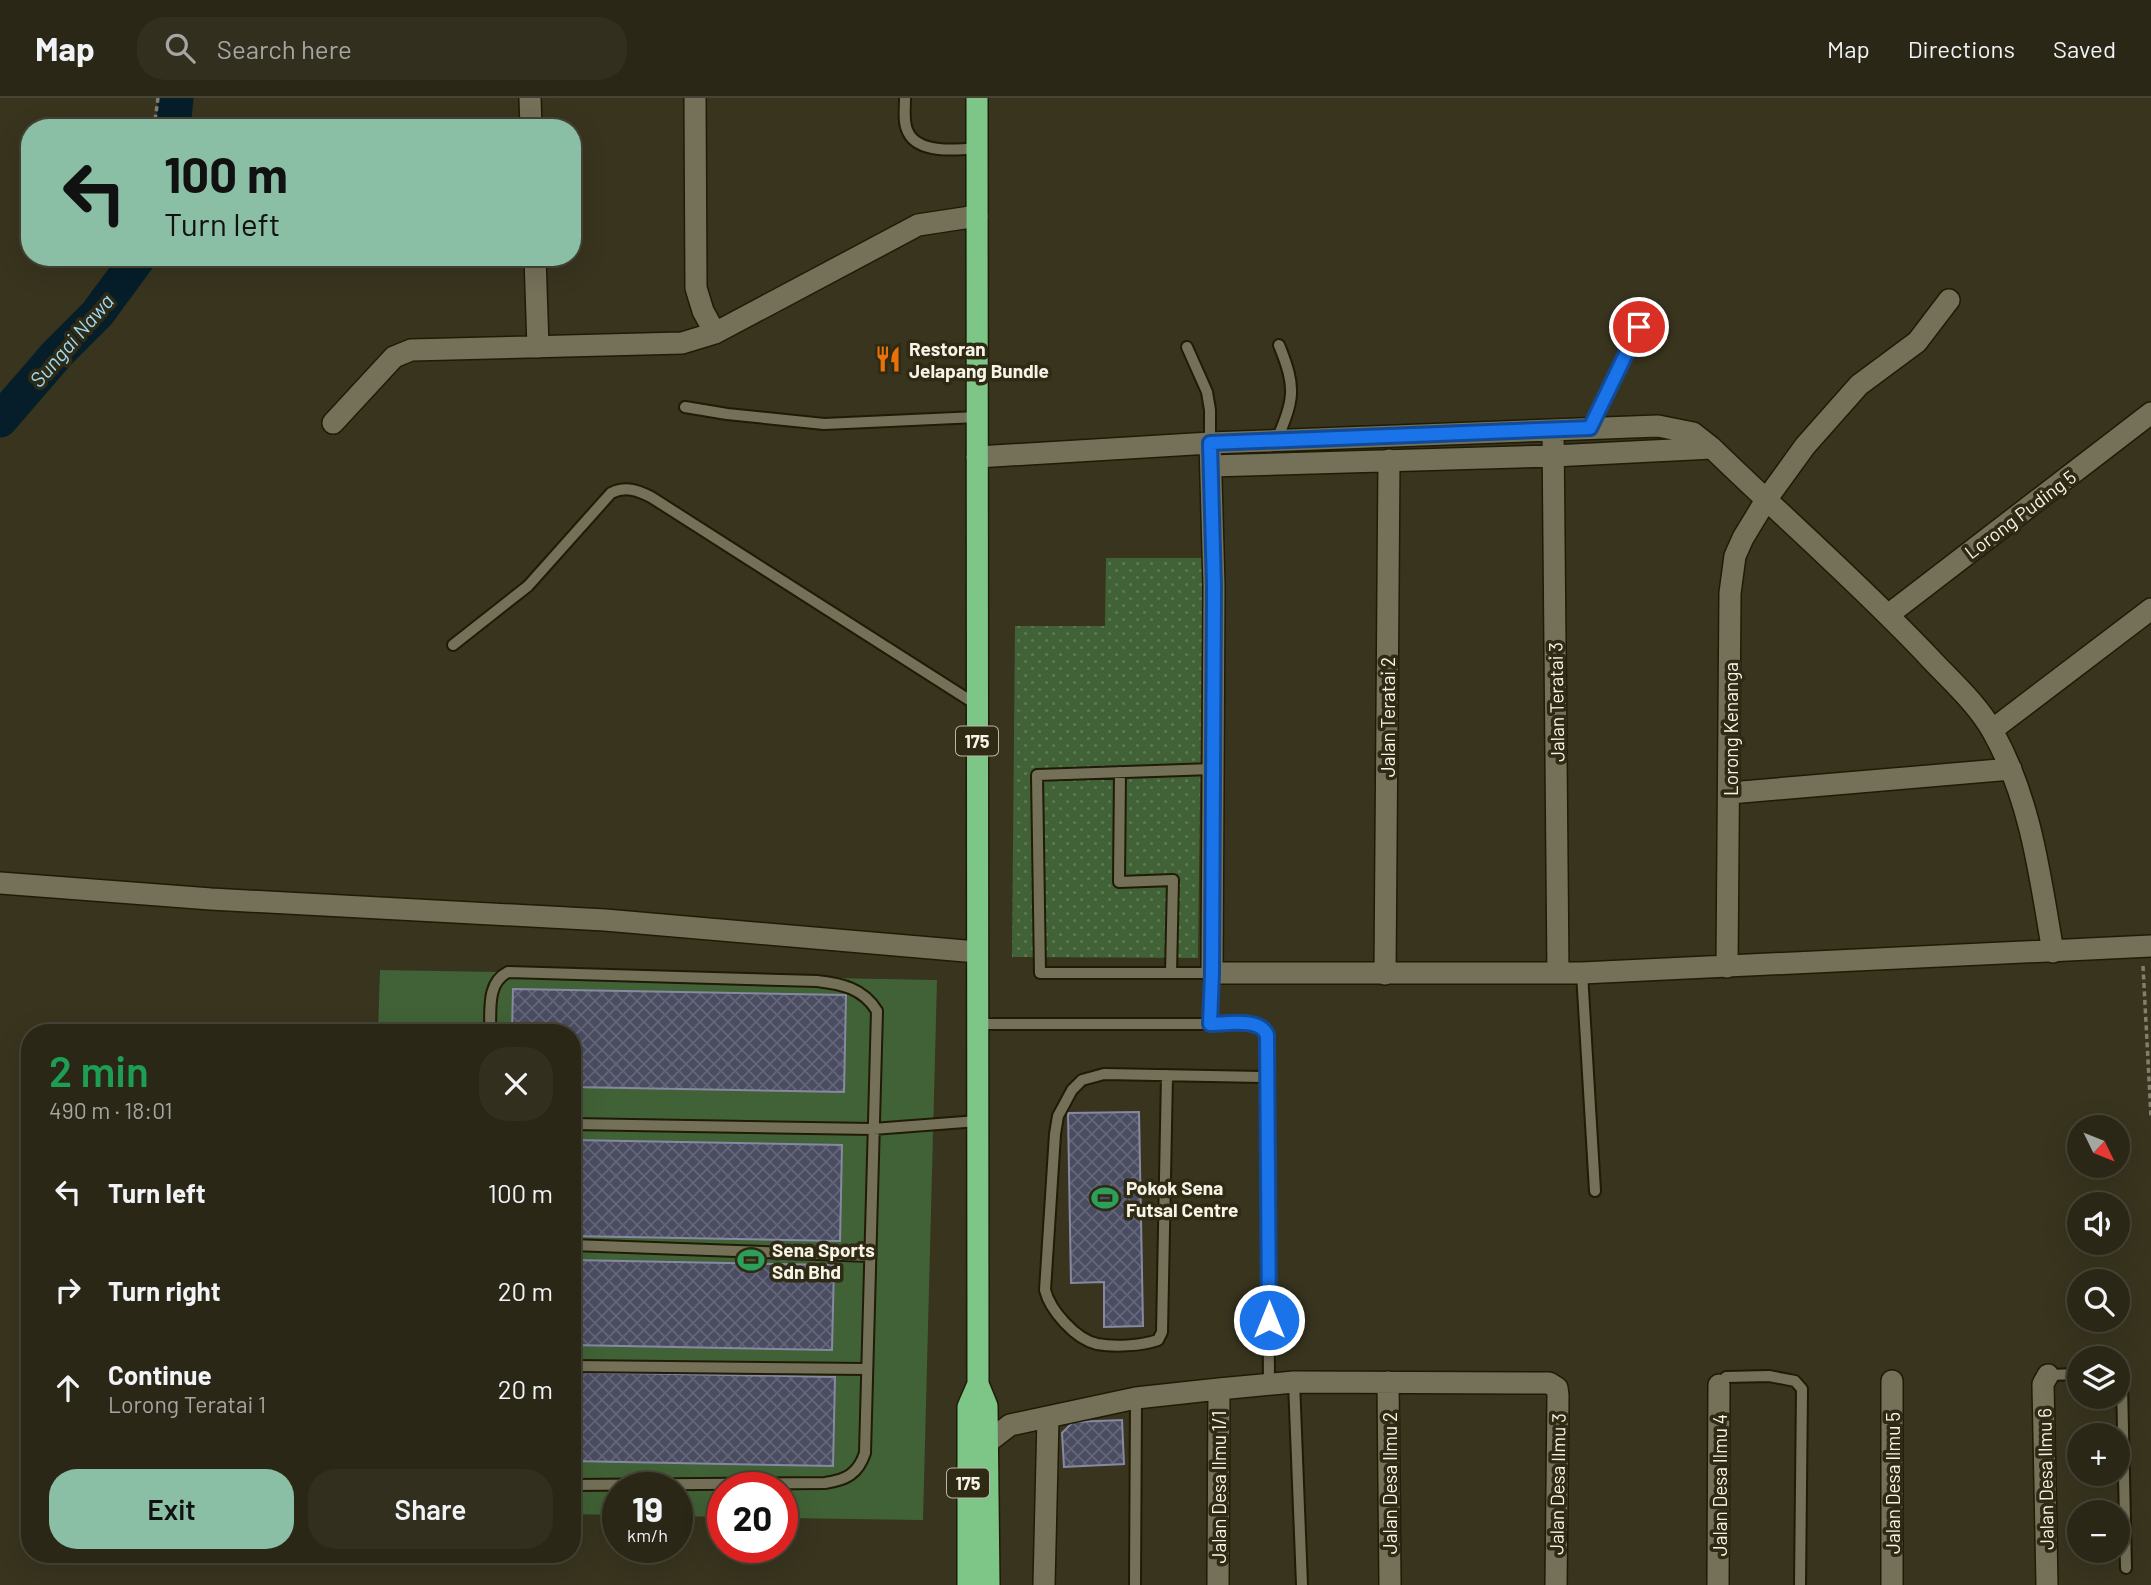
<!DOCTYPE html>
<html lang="en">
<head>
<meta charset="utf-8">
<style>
	body { margin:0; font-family:Barlow,sans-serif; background:#322f1f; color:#f1f3f6; height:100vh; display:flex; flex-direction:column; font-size:26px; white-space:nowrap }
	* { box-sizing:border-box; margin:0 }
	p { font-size:23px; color:#a5a5a1 }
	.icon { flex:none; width:38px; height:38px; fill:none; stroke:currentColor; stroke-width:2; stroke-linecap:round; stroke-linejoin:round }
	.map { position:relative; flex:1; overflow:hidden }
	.sheet { position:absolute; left:21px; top:926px; width:560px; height:539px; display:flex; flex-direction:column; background:#2a2716; border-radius:28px; box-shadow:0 7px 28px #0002,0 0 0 2px #464435 }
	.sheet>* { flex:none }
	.banner { position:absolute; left:21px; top:21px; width:560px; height:147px; border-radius:28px; box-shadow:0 7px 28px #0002,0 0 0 2px #464435; background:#8abfa5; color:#111; overflow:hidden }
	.needle { width:46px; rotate:133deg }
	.tools { position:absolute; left:2067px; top:1017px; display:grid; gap:14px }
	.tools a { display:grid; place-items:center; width:63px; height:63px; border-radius:50%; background:#2a2716; box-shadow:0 7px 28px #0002,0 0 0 2px #464435; font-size:35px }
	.speed { position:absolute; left:602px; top:1374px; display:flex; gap:14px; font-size:35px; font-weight:700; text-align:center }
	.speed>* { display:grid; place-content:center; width:91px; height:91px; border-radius:50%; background:#2a2716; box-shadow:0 7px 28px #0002,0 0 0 2px #464435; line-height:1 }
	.speed small { font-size:18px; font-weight:400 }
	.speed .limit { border:10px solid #d22; background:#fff; color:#111 }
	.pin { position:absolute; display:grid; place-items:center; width:60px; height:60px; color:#fff; margin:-30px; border:4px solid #fff; border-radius:50%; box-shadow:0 2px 7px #0007 }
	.me { position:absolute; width:77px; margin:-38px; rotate:0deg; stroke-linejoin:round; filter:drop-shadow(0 0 5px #0008) }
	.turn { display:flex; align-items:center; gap:24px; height:147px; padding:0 28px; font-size:32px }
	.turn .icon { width:91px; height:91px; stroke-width:2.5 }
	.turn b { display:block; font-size:49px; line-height:60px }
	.round { display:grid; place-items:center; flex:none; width:74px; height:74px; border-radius:28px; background:#322f1f }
	.head { display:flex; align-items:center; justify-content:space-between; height:119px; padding:0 28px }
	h1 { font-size:42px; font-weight:600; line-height:52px; color:#1e9e55 }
	.cta { display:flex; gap:14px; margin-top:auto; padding:14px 28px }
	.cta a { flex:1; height:80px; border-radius:28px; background:#8abfa5; color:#111; font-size:28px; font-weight:600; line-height:80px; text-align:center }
	.cta a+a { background:#322f1f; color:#f1f3f6 }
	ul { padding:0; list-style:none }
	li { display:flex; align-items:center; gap:21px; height:98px; padding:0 28px }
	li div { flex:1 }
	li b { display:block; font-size:26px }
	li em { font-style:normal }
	header { display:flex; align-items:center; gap:42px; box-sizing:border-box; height:98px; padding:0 35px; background:#2a2716; border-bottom:2px solid #464435 }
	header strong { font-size:33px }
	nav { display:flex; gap:38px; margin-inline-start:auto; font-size:24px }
	.search { width:490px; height:63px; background:#322f1f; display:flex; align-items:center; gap:18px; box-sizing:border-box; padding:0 24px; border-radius:28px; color:#a5a5a1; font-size:26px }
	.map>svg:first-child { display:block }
</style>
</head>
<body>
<header>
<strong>Map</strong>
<div class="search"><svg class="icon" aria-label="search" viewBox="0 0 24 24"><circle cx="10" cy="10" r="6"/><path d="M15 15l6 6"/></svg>Search here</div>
<nav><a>Map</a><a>Directions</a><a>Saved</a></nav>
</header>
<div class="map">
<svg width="2151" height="1487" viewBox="0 0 2151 1487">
	<defs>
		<pattern id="park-dots" width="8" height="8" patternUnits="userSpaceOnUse" patternTransform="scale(1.75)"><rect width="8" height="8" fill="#416236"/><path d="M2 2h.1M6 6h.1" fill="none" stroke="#5d7953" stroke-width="1.8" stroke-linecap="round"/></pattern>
		<pattern id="building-cross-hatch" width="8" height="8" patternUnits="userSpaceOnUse" patternTransform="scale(1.75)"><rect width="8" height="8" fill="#4a4c61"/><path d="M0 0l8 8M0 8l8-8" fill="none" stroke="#656678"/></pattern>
	</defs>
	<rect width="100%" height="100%" fill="#38341e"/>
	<path fill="url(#park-dots)" d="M1106,460h97l-5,400 -186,-1 3,-331h90z"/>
	<path fill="#416236" d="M380,872l557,10 -14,540 -141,-2v-30h-59v29l-46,-1v-28h-59v27l-46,-1v-482h-194z"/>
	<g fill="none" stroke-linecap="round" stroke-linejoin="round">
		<path stroke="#051e29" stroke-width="35" d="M173,30l3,-30
			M0,322l57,-66 40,-40 42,-57"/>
	</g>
	<path fill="url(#building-cross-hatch)" stroke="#8689a1" stroke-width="2" d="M513,891l333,6 -2,97 -272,-5v-55h-60z
		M1139,1014l4,214 -39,1v-45l-33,1 -3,-170z
		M572,1042l270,5 -2,96 -268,-5z
		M572,1162l262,5 -2,85 -260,-5z
		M572,1274l263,5 -2,89 -261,-5z
		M1122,1322l2,44 -60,3 -2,-34 11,-11z"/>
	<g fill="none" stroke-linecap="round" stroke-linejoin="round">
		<g stroke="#201b06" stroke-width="14">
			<path id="lane" d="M905,0c0,11 -2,25 3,34 10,22 49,18 69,16
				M1187,249l20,45 3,18v33
				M685,309l42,7 97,10 153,-7
				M1590,330l49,-101
				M1276,344c18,-43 21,-53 3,-97
				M453,547l75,-59 83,-93c15,-7 26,-3 40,4l326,208
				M1120,674l-1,110 54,-2 -2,93
				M1582,875l13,218
				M978,926h274l9,2 5,5 2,39 -6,7 -158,-3 -22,6 -10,10 -14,26 -3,18 -10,156c5,20 30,49 52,54 17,3 44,2 61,-4l4,-8 5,-257
				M1210,926l2,-51h-172l-3,-198 176,-6
				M490,934c1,-21 -4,-49 18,-60l309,9c25,3 46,7 60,30l-12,442c-7,21 -19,27 -40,30l-253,2
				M1267,975l2,311
				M572,1026l301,5 105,-8
				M572,1147l297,11
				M572,1268l295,3
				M2048,1277l31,-1
				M2118,1278l4,8 4,184
				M1294,1284l8,203
				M1719,1287l7,-8 43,-1 26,5 7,8 -2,196
				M1135,1487l1,-187"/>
		</g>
		<g stroke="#201b06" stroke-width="24">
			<path id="street" d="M530,0l1,30
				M695,0l1,190 7,23 12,22
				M535,159l3,90
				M333,325l61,-66 17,-7 271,-7 33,-10 203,-108 59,-9
				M1553,332l5,543
				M1210,345l4,143 -2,387h370l569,-27
				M977,359l233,-14 448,-17 35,7 19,15c71,69 147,135 215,207 22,24 50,48 66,77 38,68 47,144 60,220
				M1211,368l342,-10 159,-8
				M1888,517l263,-202
				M1992,632l159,-121
				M1730,695l281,-24
				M0,785l211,16 394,21 372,32
				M1727,869l3,-374 5,-37 8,-18 23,-38 39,-54 54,-61 58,-43 32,-42
				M1385,876l4,-514
				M1388,1284l2,203
				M988,1344l22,-17 126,-27 83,-9 75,-7 255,1 8,5 1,7 -2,190
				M1044,1487l4,-167
				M1218,1487l1,-196
				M1718,1487l1,-200
				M1892,1487v-204
				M2047,1487l-4,-201 5,-9"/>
		</g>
		<g stroke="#201b06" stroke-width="24">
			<path id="highway" d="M977,0l1,1286 9,22 2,179
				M968,1487v-178l10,-23"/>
		</g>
		<path stroke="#837f6d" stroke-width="3.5" stroke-dasharray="5 3.5" stroke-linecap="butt" d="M154,30l4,-30
			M2143,868l8,151"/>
		<use href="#lane" stroke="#757159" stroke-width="10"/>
		<use href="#street" stroke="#757159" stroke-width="21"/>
		<use href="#highway" stroke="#7ec688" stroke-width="21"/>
	</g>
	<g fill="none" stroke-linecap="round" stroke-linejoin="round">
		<g stroke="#114b97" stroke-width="18">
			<path id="route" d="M1269,1222l-2,-285c-7,-18 -41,-11 -57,-11l2,-51 2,-387 -4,-143 380,-15 49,-101"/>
		</g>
		<use href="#route" stroke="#1a73e8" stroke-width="12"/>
	</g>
	<defs>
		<g id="restaurant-bare" transform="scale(2.1)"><path d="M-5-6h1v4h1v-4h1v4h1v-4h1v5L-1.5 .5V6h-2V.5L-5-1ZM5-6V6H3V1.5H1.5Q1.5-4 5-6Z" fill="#e8710a" stroke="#2e2a14" stroke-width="2.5" paint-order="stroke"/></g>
		<g id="stadium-bare" transform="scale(2.1)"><path d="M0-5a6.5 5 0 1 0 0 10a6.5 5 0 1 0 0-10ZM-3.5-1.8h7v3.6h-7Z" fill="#2e9e5b" stroke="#2e2a14" stroke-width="2.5" paint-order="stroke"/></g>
	</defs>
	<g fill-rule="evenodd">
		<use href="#restaurant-bare" x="888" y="261"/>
		<use href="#stadium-bare" x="1105" y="1100"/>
		<use href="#stadium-bare" x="751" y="1162"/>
	</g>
	<g text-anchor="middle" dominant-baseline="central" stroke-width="7" stroke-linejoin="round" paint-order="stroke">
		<g fill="#2e2a14" stroke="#bbb7a8" stroke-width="2">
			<rect x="956" y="628.5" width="42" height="29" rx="5"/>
			<rect x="947" y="1370.5" width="42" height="29" rx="5"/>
		</g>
		<g font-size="18" font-weight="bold" fill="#f7f4e7">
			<text x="977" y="643">175</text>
			<text x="968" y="1385">175</text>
		</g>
		<g font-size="19" font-weight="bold" fill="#f7f4e7" stroke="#2e2a14" text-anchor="start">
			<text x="909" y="250">Restoran<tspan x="909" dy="22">Jelapang Bundle</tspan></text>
			<text x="1126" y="1089">Pokok Sena<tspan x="1126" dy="22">Futsal Centre</tspan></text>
			<text x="772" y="1151">Sena Sports<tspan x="772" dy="22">Sdn Bhd</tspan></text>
		</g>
		<g font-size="19" fill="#f7f4e7" stroke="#2e2a14">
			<text transform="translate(2020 416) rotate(-37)">Lorong Puding 5</text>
			<text transform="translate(1556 604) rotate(-91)">Jalan Teratai 3</text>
			<text transform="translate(1387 619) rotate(-90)">Jalan Teratai 2</text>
			<text transform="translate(1730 631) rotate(-90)">Lorong Kenanga</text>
			<text transform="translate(2045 1381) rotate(-91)">Jalan Desa Ilmu 6</text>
			<text transform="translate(1389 1385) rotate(-90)">Jalan Desa Ilmu 2</text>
			<text transform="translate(1892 1385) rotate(-90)">Jalan Desa Ilmu 5</text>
			<text transform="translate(1557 1386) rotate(-89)">Jalan Desa Ilmu 3</text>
			<text transform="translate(1719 1387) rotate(-90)">Jalan Desa Ilmu 4</text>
			<text transform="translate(1218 1389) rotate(-90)">Jalan Desa Ilmu 1/1</text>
		</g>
		<g font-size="21" font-style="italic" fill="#9cd9f7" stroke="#2e2a14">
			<text transform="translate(71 242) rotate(-49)">Sungai Nawa</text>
		</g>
	</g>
</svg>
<div class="tools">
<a><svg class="needle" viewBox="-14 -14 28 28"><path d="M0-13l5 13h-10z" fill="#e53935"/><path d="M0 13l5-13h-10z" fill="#a5a5a1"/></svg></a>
<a><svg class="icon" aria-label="sound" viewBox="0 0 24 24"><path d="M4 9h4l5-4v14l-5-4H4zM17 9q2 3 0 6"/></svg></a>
<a><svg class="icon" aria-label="search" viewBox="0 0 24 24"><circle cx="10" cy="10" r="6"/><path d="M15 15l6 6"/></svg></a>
<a><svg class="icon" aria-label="layers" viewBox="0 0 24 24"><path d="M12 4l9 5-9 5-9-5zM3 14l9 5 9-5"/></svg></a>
<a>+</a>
<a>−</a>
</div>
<div class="speed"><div>19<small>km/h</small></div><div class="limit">20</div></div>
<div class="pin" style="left:1639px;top:229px;background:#d93025"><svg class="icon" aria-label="arrive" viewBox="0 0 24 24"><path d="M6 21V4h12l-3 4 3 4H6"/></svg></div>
<svg class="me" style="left:1269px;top:1222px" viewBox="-20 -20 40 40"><circle r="17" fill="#1a73e8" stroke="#fff" stroke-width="3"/><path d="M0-11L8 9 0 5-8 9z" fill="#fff"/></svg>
<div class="banner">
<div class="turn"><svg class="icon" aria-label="left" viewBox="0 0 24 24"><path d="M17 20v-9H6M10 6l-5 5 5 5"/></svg><div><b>100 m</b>Turn left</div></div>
</div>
<section class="sheet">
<div class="head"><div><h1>2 min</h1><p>490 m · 18:01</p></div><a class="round"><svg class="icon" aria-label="close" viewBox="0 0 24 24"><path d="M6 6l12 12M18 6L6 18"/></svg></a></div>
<ul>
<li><svg class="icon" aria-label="left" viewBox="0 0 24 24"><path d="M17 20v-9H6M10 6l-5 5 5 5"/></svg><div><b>Turn left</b></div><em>100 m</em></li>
<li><svg class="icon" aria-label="right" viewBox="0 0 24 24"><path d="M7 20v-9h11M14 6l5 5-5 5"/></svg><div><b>Turn right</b></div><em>20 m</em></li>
<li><svg class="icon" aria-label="ahead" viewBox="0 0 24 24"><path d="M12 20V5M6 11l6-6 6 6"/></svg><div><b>Continue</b><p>Lorong Teratai 1</p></div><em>20 m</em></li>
</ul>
<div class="cta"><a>Exit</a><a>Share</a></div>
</section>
</div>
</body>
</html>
